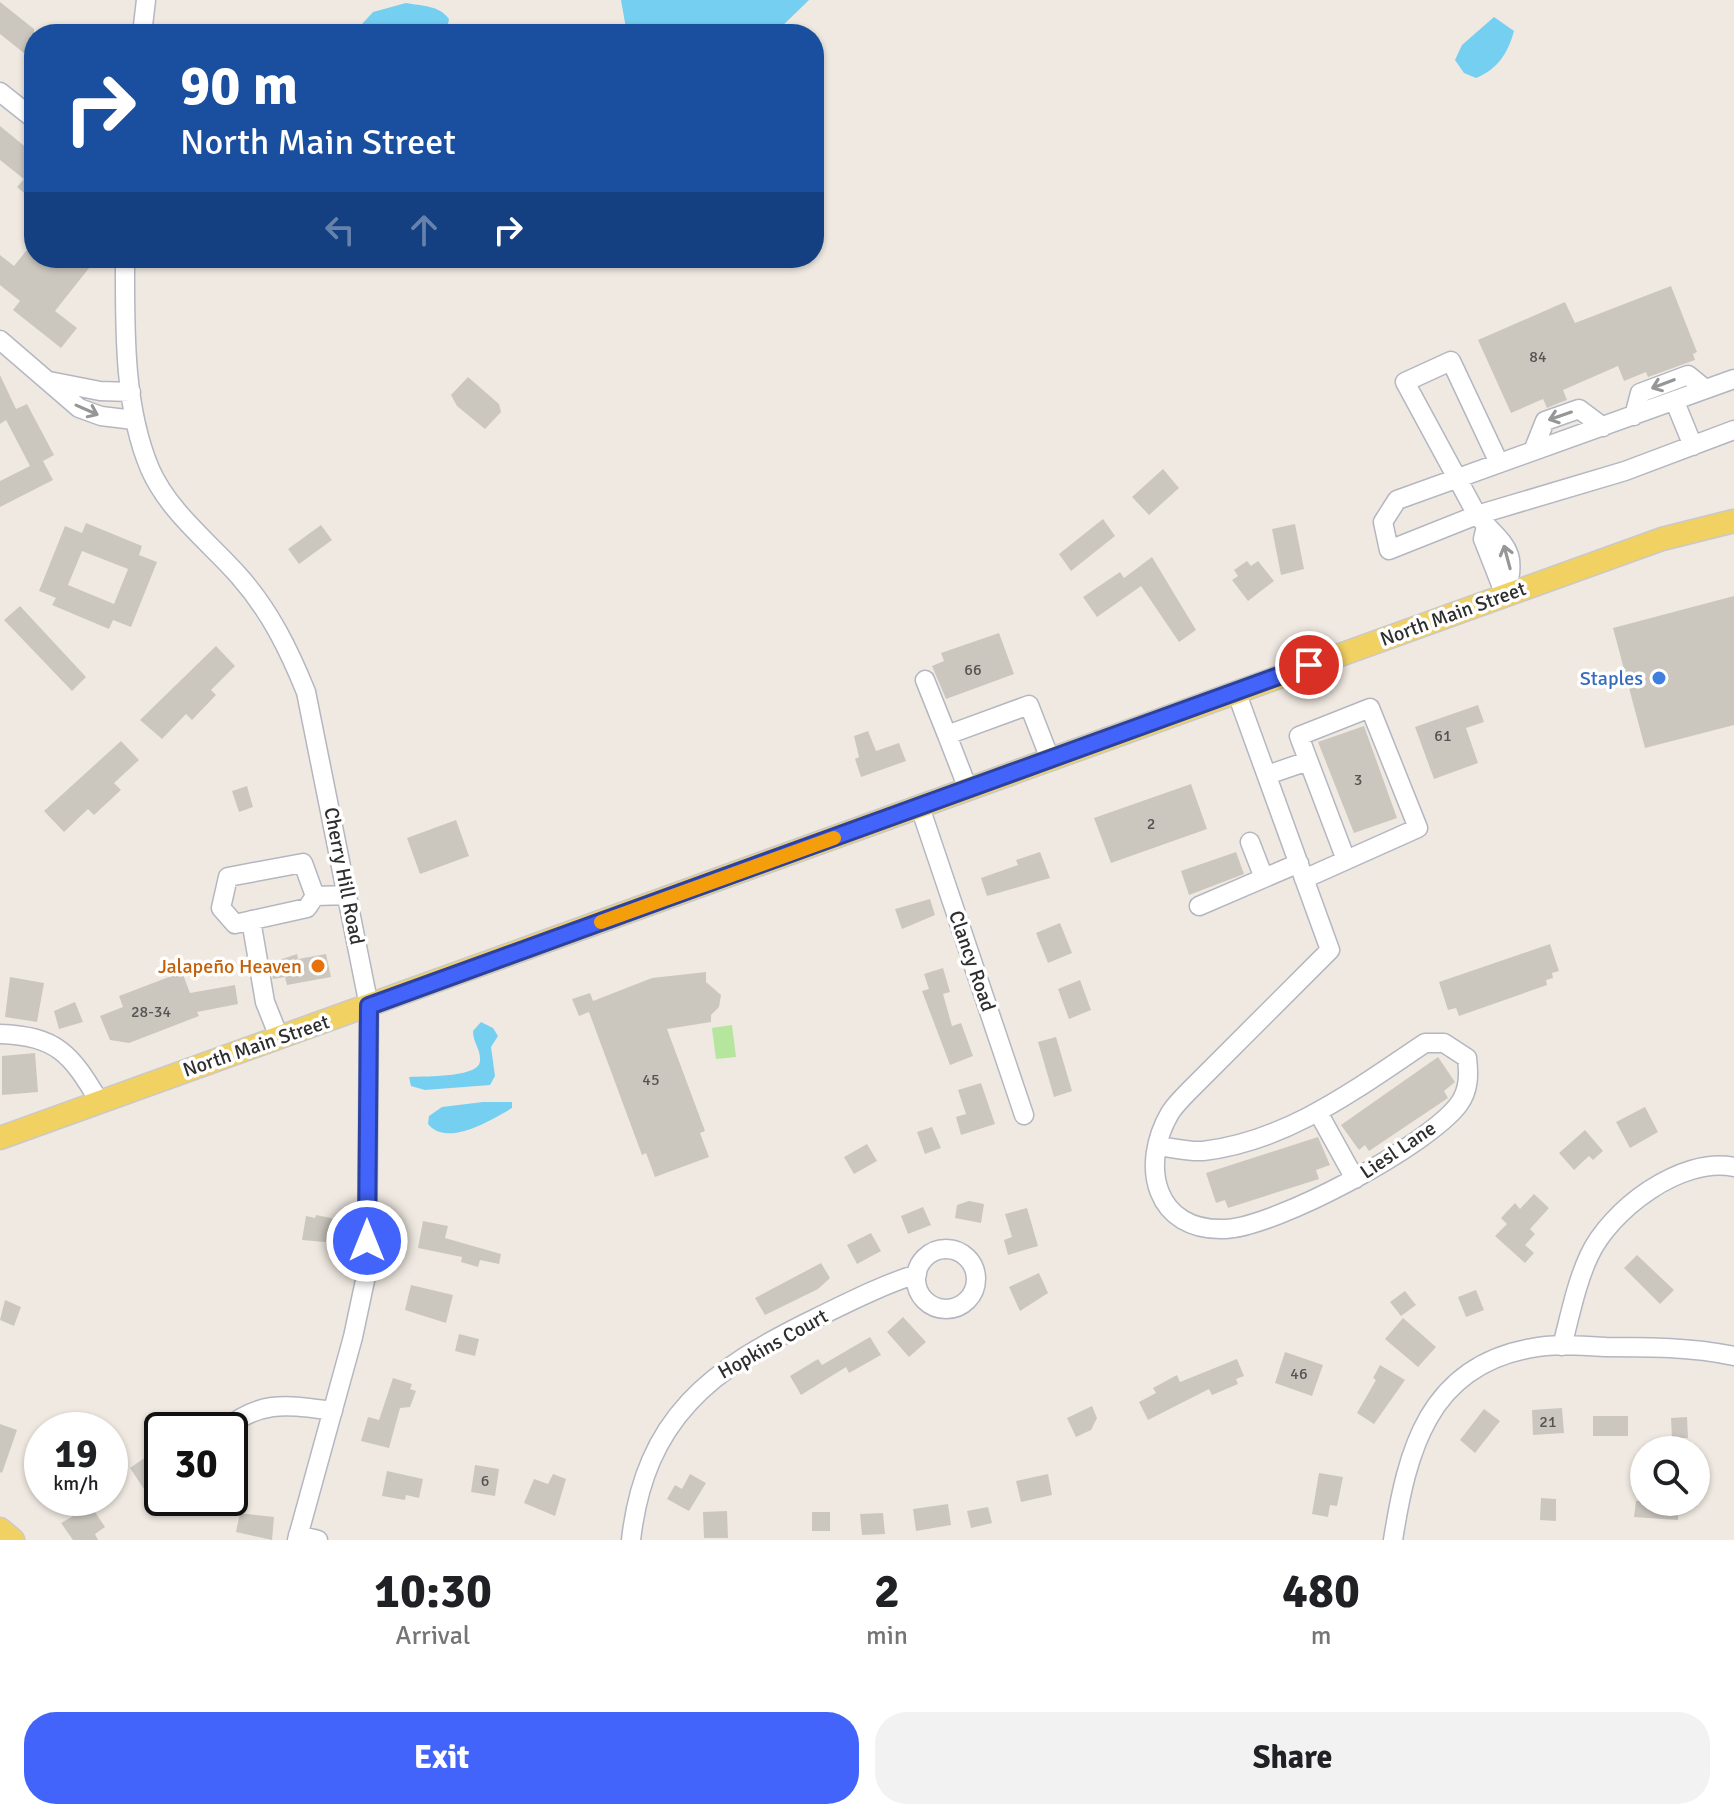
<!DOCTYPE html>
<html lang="en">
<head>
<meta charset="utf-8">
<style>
	body { margin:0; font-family:Signika,sans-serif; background:#f2f2f2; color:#202124; height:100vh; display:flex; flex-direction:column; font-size:30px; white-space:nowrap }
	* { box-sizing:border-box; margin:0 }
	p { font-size:26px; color:#757577 }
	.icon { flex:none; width:44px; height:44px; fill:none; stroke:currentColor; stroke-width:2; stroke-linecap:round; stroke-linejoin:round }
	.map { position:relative; height:1540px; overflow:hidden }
	.drawer { display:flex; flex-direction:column; background:#fff; flex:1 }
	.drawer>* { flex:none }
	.top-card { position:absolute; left:24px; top:24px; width:800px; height:244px; border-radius:32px; box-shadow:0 2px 6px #0004; background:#1a4fa0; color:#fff; overflow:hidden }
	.fabs { position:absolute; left:1630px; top:1436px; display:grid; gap:16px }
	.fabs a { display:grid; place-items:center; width:80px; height:80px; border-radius:50%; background:#fff; box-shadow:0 2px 6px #0004; font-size:40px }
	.speed { position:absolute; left:24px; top:1412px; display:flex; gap:16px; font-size:40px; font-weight:700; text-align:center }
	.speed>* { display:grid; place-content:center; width:104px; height:104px; border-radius:50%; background:#fff; box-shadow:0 2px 6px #0004; line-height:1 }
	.speed small { font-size:20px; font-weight:400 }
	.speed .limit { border:4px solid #111; border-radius:12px; background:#fff; color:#111 }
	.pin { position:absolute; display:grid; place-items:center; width:68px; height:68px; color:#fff; margin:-34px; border:4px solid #fff; border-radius:50%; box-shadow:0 2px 8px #0007 }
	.me { position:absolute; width:88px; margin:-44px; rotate:0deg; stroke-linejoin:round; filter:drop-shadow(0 0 6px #0008) }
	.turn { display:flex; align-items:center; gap:28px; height:168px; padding:0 24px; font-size:36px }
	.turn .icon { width:104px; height:104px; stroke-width:2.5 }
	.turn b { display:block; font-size:56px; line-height:68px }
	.lanes { display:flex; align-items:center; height:76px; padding:0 24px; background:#0003; justify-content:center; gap:40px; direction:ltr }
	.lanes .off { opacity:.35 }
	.eta { display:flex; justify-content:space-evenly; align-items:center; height:136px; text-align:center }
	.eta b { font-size:48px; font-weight:700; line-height:56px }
	.action { display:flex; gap:16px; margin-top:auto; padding:16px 24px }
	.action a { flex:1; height:92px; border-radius:32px; background:#4264fb; color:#fff; font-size:32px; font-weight:700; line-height:92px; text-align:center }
	.action a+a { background:#f2f2f2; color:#202124 }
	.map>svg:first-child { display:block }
</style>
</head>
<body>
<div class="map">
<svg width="1734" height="1540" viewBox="0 0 1734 1540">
	<rect width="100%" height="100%" fill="#efe9e1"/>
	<path fill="#b6e59e" d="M732,1025l4,32 -20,2 -4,-31z"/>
	<path fill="#75cff0" d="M621,0h188l-35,34h-147z
		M406,3c16,3 33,2 43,16l-3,15h-93l20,-22z
		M1494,17l20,14c-6,22 -16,38 -38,47l-12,-5 -9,-13 7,-15z
		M481,1022l12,6 5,8 -7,11 4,29 -5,9 -65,5 -14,-4 -2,-9c15,-1 70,1 71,-16 1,-12 -7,-18 -7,-30z
		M483,1102h29v6c-19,11 -65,40 -84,16l1,-8 13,-9z"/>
	<path fill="#cbc7bf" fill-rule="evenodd" d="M0,2l34,27v32l-34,-27z
		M0,126l34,28v47l-17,-14 7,-8 -24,-19z
		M34,241v17h63l-42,53 22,17 -16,20 -48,-38 7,-9 -20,-16v-30l14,11z
		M1671,286l26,66 -4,2 2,6 -47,17 -2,-5 -22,9 -6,-15 -55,24 4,10 -8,3 -12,5 -4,-9 -32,14 -33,-73 87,-38 10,21z
		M0,375l16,34 11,-5 27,51 -11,6 10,19 -53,27v-26l30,-15 -24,-46 -6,4z
		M468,377l31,27 2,8 -16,17 -28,-23 -6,-11z
		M1163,469l16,19 -30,27 -17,-18z
		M1103,519l12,17 -44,35 -12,-17z
		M86,523l56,23 -3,9 18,7 -26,65 -18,-7 -4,9 -57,-24 4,-7 -17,-7 26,-65 17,7zM82,551l46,18 -14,35 -46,-19z
		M1295,524l9,45 -23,6 -9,-46z
		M321,525l11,15 -33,24 -11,-15z
		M1152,557l44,73 -17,12 -38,-56 -44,31 -14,-20 37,-25 4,6z
		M1247,561l4,5 7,-5 16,20 -26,20 -16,-21 6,-4 -4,-6z
		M1734,596v129l-89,23 -32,-120z
		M20,606l66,71 -14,14 -68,-71z
		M999,633l15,41 -68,25 -14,-33 12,-5 -3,-8z
		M216,646l19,20 -24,24 5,5 -24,25 -6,-6 -24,25 -22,-19z
		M1478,705l6,17 -18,6 12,35 -44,16 -19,-52z
		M1364,726l33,92 -43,15 -36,-91z
		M868,731l8,20 23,-8 7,18 -45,16 -6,-18 4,-2 -5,-21z
		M121,741l18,19 -25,23 7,7 -27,25 -6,-6 -24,23 -20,-21z
		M1191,784l16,45 -96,34 -17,-45z
		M247,786l6,21 -14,5 -7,-21z
		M456,820l13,36 -49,18 -13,-36z
		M1040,852l10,26 -63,18 -6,-18 37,-13 -2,-5z
		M1236,852l8,22 -55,21 -8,-24z
		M930,899l5,16 -33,14 -7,-20z
		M1060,923l12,30 -24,10 -12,-30z
		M1550,944l9,27 -7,2 1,5 -7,2 1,5 -88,31 -3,-8 -8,2 -9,-28z
		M297,954l1,5 28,-5 5,23 -44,8 -2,-8 -12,2 -3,-16z
		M943,968l7,24 -7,2 9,32 9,-3 12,33 -23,9 -28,-74 7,-2 -5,-15z
		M182,972l8,21 45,-8 3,19 -41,8 2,4 -70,27 -19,-3 -10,-24 23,-9 -4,-11z
		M706,972v10l15,13 -2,12 -8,8v7l-44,7 38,102 -5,2 9,24 -54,20 -9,-24 -4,2 -53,-143 -10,4 -7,-17 18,-6 3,8 59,-23z
		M10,977l34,6 -7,39 -32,-5z
		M1080,980l11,30 -22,9 -11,-30z
		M75,1002l8,20 -24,7 -5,-18z
		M1056,1037l16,54 -18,6 -16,-55z
		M35,1053l3,39 -36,3v-39z
		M1438,1057l17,25 -11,9 4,7 -79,53 -4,-6 -6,5 -18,-25z
		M981,1083l14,41 -34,11 -5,-18 10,-3 -8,-24z
		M1645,1107l13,25 -28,16 -14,-26z
		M932,1127l9,21 -16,6 -8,-22z
		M1585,1130l18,21 -10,9 -4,-4 -15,14 -15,-17z
		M1318,1137l12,28 -14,5 3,9 -91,29 -3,-8 -9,3 -10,-30z
		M867,1144l10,17 -23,13 -10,-17z
		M1534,1194l15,14 -19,21 5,5 -10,11 9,8 -9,10 -30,-27 12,-12 -6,-6 14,-15 5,6z
		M969,1201l15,3 -3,19 -26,-5 2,-13z
		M923,1207l8,18 -23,9 -7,-18z
		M1027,1208l11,38 -30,9 -4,-15 8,-3 -7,-23z
		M316,1215l29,6 -9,22 -34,-3 4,-24 9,2z
		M423,1221l25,5 -3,12 56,16 -2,10 -19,-4 -2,7 -17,-5 1,-5 -44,-9z
		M871,1233l10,18 -24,13 -10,-19z
		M1637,1255l37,35 -14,14 -36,-36z
		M821,1263l9,15 -12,11 -53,26 -10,-17z
		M1039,1273l9,20 -28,18 -11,-24z
		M411,1285l42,10 -7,28 -41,-13z
		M1476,1290l8,20 -18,7 -8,-20z
		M1405,1291l11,14 -15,11 -11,-14z
		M5,1300l16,7 -7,19 -14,-6z
		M903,1317l23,25 -17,15 -22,-25z
		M1403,1318l33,29 -18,20 -33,-28z
		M459,1334l20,5 -4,17 -20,-5z
		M870,1337l11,18 -32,18 -3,-6 -45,28 -11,-19 28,-17 4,6z
		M1285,1352l38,13 -11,31 -37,-13z
		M1237,1359l7,17 -8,3 2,5 -26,11 -3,-6 -61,31 -9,-18 17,-9 -3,-5 24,-13 3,7z
		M1380,1365l25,15 -31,44 -17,-11 19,-33 -3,-2z
		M393,1378l19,6 -2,5 6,2 -6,16 -10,1 -11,40 -28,-7 7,-24 11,3z
		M1092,1406l5,12 -6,12 -15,7 -9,-19z
		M1562,1408l2,25 -31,2 -1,-25z
		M1484,1409l16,12 -25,32 -15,-13z
		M1593,1416h35v20h-35z
		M1687,1417l1,21h-16l-1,-20z
		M0,1424l17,6 -15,43 -2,-1z
		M146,1457l14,21 -16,11 -14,-21z
		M475,1465l24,4 -4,27 -24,-4z
		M387,1471l36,8 -4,19 -13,-3 -1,5 -23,-4z
		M1319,1473l24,4 -6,29 -7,-1 -2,12 -16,-3z
		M553,1474l13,5 -11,37 -31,-13 10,-24 14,5z
		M690,1474l16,9 -17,28 -22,-12 8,-14 7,4z
		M1048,1474l4,21 -31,7 -5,-21z
		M1541,1498l15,1v22l-16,-1z
		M1636,1501l43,1 -1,18 -44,-3z
		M948,1504l3,21 -35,6 -3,-22z
		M91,1506l14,21 -10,7 3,6h-25l-12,-17z
		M988,1507l4,16 -21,5 -4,-17z
		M727,1511l1,27h-24l-1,-26z
		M812,1512h18v19h-18z
		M240,1513l34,4 -2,23 -36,-8z
		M883,1513l2,21 -23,1 -2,-21z"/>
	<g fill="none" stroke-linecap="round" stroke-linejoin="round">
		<g stroke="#b4b7c1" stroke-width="21">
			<path id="minor" d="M142,34l4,-34
				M0,92l34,27
				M125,258c0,69 -2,147 25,211 19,43 59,73 89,107 31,35 50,74 67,116l63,314 -2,265 -14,66 -56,203
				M0,340l79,68 22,8 33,4
				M49,381l51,10 31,1
				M1675,402l18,44
				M1634,416l6,-23 48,-18 16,13
				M1533,451l12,-30 34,-12 24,18
				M1499,463l-48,-102 -46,21 72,133 -88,35 -6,-28 14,-22 337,-121
				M1486,526l-3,13 22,56
				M1505,595c15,-46 -2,-50 -28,-80l148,-44 109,-41
				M925,680l22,55
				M1267,775l41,-14
				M968,789l-21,-54 82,-30 21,54
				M920,807l104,308
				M1250,842l14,36
				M1304,879l114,-51 -48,-120 -71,28 47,124
				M315,896l-8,12 -72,16 -14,-16 7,-31 75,-14 12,33 33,-1
				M1199,906l100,-43
				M251,920l14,82 14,35
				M0,1034c57,2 71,20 99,67
				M1319,1114l36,65
				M1159,1146c14,2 30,6 44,5 85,-10 153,-62 222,-108h19l23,15c2,17 2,32 -8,46 -30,41 -183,123 -234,125 -70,3 -86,-63 -55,-116 5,-8 13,-16 20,-23l140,-140 -94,-259
				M916 1279a30 30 0 1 1 60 0a30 30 0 1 1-60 0Z
				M1562,1346c8,-30 14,-62 27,-90 21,-46 92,-100 145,-89
				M224,1430c37,-31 64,-25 109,-19
				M298,1535l20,5
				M631,1540c14,-123 80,-171 185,-222 33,-16 66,-33 101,-44
				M1393,1540c14,-89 35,-174 139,-192 24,-5 50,-2 74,-1 43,0 85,0 128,9"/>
		</g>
		<g stroke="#c9c9c9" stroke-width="25">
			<path id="major" d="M0,1138l1662,-599 72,-18
				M0,1529l13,11"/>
		</g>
		<use href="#minor" stroke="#fff" stroke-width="18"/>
		<use href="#major" stroke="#f2d163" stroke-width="22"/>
	</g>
	<defs><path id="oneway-shaft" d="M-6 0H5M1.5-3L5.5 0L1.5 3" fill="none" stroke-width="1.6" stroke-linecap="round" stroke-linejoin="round" transform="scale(2)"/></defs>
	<g stroke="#969696">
		<use href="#oneway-shaft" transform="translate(1663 384) rotate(159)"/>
		<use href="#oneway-shaft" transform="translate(87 410) rotate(24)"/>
		<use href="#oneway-shaft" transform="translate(1560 416) rotate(161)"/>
		<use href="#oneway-shaft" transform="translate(1507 557) rotate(-105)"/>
	</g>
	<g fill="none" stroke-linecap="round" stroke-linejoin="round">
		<g stroke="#2b41a3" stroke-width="20">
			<path id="route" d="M367,1241l2,-235 940,-341"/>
		</g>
		<use href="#route" stroke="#4264fb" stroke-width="14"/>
		<path stroke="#f59e0b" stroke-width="14" d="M601,922l233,-84"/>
	</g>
	<circle fill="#3f7fe0" stroke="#fff" stroke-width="3" cx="1659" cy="678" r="8"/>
	<circle fill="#e8710a" stroke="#fff" stroke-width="3" cx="318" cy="966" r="8"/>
	<g text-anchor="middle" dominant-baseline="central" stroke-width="7" stroke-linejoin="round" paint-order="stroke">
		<g font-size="16" fill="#555452">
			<text x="1538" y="357">84</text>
			<text x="973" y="670">66</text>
			<text x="1443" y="736">61</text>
			<text x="1358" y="780">3</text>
			<text x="1151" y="824">2</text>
			<text x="151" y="1012">28-34</text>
			<text x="651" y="1080">45</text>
			<text x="1299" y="1374">46</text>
			<text x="1548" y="1422">21</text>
			<text x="485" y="1481">6</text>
		</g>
		<g font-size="20" fill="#2e2e2e" stroke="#fff">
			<text transform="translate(1453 614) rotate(-20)">North Main Street</text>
			<text transform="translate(344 876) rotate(79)">Cherry Hill Road</text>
			<text transform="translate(972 961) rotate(71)">Clancy Road</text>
			<text transform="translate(256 1046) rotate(-19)">North Main Street</text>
			<text transform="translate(1398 1150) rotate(-34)">Liesl Lane</text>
			<text transform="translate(773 1344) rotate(-29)">Hopkins Court</text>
		</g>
		<g font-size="20" fill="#366cbe" stroke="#fff" text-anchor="end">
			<text x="1643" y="678">Staples</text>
		</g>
		<g font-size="20" fill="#c56008" stroke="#fff" text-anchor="end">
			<text x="302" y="966">Jalapeño Heaven</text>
		</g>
	</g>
</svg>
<div class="fabs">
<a><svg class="icon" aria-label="search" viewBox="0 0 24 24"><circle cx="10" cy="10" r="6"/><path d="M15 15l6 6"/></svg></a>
</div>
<div class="speed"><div>19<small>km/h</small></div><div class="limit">30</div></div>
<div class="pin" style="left:1309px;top:665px;background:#d93025"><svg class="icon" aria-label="arrive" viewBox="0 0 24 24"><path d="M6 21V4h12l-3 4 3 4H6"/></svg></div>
<svg class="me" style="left:367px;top:1241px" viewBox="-20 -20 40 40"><circle r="17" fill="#4264fb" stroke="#fff" stroke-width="3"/><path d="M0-11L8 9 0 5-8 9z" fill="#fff"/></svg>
<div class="top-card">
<div class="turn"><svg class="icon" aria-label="right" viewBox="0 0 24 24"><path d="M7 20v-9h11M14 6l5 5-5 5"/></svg><div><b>90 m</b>North Main Street</div></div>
<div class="lanes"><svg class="icon off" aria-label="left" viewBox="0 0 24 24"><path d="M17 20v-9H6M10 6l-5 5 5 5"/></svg><svg class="icon off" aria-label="ahead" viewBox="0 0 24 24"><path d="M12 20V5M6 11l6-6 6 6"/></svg><svg class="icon" aria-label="right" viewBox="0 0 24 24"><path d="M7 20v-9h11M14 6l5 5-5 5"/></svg></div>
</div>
</div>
<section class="drawer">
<div class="eta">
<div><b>10:30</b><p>Arrival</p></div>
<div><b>2</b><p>min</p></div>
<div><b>480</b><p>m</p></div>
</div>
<div class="action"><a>Exit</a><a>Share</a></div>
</section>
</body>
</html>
